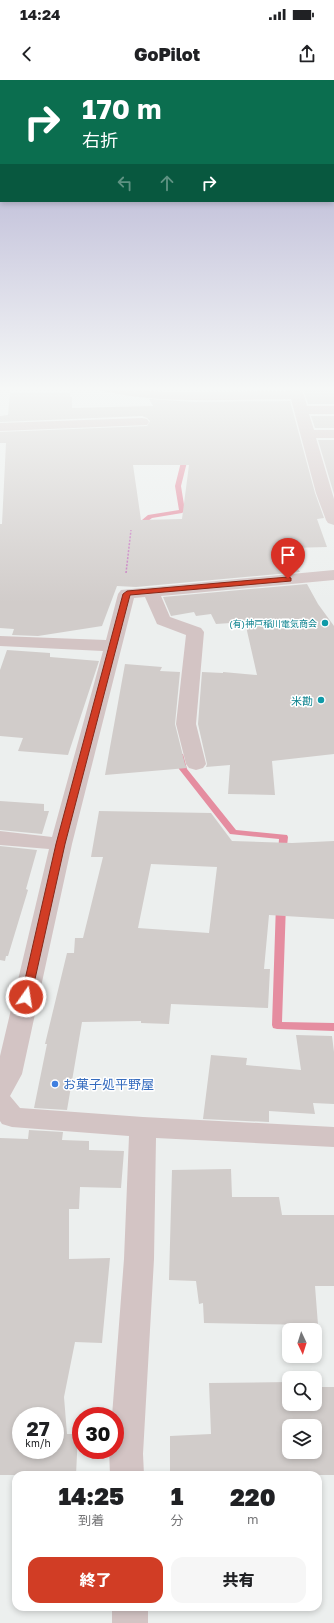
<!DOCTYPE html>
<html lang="ja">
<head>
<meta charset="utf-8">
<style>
	body { margin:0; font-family:"Golos Text","Noto Sans JP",sans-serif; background:#f6f6f6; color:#202124; height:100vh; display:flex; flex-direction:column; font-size:15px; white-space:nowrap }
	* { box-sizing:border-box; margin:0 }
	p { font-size:13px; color:#757577 }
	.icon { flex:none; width:22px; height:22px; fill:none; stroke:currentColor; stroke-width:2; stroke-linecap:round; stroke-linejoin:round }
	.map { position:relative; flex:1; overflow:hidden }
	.panel { position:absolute; left:12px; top:1391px; width:310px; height:140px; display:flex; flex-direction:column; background:#fff; border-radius:12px; box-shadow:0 2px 6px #0003 }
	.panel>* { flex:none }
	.top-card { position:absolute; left:0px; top:0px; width:334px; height:122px; box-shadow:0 2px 6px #0003; background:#0b6e4f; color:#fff; overflow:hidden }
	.needle { width:26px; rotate:176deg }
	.controls { position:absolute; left:282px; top:1243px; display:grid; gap:8px }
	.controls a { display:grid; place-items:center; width:40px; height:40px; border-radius:8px; background:#fff; box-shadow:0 2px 6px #0003; font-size:20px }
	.speed { position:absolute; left:12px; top:1327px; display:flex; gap:8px; font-size:20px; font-weight:700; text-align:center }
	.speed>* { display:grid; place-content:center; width:52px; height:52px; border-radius:50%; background:#fff; box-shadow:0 2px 6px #0003; line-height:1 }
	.speed small { font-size:10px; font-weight:400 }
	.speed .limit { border:6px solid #d22; background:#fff; color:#111 }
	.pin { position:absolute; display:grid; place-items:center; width:34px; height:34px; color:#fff; margin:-41px -17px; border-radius:50% 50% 50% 0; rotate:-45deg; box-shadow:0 0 4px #0007 }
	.pin .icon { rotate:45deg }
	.me { position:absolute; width:44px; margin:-22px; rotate:13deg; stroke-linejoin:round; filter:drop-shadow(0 0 3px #0008) }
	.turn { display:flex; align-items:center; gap:14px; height:84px; padding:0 16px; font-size:18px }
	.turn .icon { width:52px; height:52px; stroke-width:2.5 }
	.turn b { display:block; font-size:28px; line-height:34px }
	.lanes { display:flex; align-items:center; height:38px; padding:0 16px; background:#0003; justify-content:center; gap:20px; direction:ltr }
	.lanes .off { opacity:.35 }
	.eta { display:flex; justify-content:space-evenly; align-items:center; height:68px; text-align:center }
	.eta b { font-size:24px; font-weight:800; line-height:28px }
	.cta { display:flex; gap:8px; margin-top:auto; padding:8px 16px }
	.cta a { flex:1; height:46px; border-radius:12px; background:#d13d25; color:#fff; font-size:16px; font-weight:800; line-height:46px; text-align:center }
	.cta a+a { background:#f6f6f6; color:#202124 }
	.status { display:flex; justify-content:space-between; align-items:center; height:28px; padding:0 20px; background:#fff; direction:ltr }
	.status svg { height:11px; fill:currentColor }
	header { display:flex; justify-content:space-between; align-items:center; height:52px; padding:0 16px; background:#fff; font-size:18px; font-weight:800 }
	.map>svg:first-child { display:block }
</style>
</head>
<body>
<div class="status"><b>14:24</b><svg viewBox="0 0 49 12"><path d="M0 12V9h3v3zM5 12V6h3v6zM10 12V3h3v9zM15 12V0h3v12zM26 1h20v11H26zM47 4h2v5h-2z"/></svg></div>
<header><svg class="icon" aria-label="back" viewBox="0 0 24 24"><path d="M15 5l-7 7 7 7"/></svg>GoPilot<svg class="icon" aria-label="share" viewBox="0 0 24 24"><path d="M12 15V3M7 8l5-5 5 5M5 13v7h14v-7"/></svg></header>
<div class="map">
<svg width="334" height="1543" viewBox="0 0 334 1543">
	<rect width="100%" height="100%" fill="#ecefee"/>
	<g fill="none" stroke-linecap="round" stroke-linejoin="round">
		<path fill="#e58da0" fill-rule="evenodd" d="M186,372l3,2 -8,32 4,25 -3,2 -30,5 -4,3 -5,10h-4l-1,-1 4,-10 6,-5 31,-5 -4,-24 8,-32z
			M177,674h6l4,15 49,61 51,5 1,2 -2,18h-6l-2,-2 1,-14 -49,-5 -51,-65 -3,-13z
			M281,821l5,3 -4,118 52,1v8l-57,-2 -4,-1 -1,-3 4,-121z"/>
	</g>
	<path fill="#d1ccca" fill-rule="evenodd" d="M142,307h143l1,3h-119l-24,-1z
		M301,307h33v17h-26l-3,-9z
		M10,313h60v4h2v11l81,-2 -4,-7 45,3 96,-1 25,92 9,25 -7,1 10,28 -37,1 7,14h-3l6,10 -164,15 -19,-1 -15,40 -64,10 -26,-1 2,-6 -14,-1v-104h2l4,-81h-6v-11l147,-6 3,-5 -3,-3 -5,-2 -142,6v-6l8,-1zM133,385h56l-7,54 -41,1z
		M311,336h23v12h-19z
		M318,360h16v54z
		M307,504l11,20 16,22v128l-62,7 3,34 -47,-1 2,-29 -24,2 1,-3 -9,-40 4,-52 21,1v-1l34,3 -12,-53 -29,2 -5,-10 -15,2 -2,-4 -23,4 -8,-19z
		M7,570l43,3v4l49,4 -31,94 -50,-4 5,-13 -23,-2v-66z
		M125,584l37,3 -2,4 20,1 -5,52 10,40 2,4 -82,7z
		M0,721l44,3v7h5l-7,23 -42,-4z
		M99,731l112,2 21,28 60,2 42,-2v78l-65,-4 -5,54h6l-2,39 -97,-4 -2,20 -28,-1v-2l-59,1 -15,88 -33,-2 13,-64h-2l22,-91h7l1,-15h8l20,-81h-12zM151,784l66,3 -8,66 -71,-5z
		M0,766l37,4 -11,39 2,1 -20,66h-2l-1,5 -5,-1z
		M296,955l36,1 2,16v52l-21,-1 2,11 -46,-3v11l-66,-3 8,-64 36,3 -1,7 55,5z
		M29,1050l34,2 -1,8 27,1v9l35,1 -3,37 -41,-1 -1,22h-10v50l41,-1 -8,85 -27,-1 -11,55 3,37h11l-2,41h-76v-337l28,1zM21,1336h34v34h-34z
		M231,1089l1,28h47l3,18h52v71h-19l3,39 -114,-2 -1,-20 -4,1 -3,-23 -27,-1 3,-110z
		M289,1302v22h26v-22l1,5h18v88h-43l-1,-4 -63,2v2h-57v-39l41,-2 -2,-51zM289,1346h26v26h-26z"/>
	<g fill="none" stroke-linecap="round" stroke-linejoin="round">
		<path stroke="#c678bf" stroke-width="1.5" stroke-dasharray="2 1.5" stroke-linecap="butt" d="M126,493l5,-43"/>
		<path fill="#d3c4c4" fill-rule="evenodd" d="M97,307h25l14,3 31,2 121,-1 -2,-4h13l5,8 3,11h27v8h-25l5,16h20v8h-18l18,61v26l-6,-2 -2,-3 -10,-27 -25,-94c-64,0 -130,6 -193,-9z
			M142,338l5,1 2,3 -2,3 -147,6v-8z
			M334,490v10l-173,16 9,21 31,11 3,4 -8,92 10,40 -3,4 -7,2 -7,-2 -3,-4 -10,-40 10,-89 -29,-11 -12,-27 -11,1 -62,246 -50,230 -12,22 10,12 123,9 191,10v20l-178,-9 -2,121 -11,195 1,21h-34l-1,-25h6v-34h-3l12,-157 5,-123 -117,-9 -10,-3 -2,-3v-65l49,-207 -49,-4v-14l52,6 51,-186 -103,-5v-10l106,4 12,-46 3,-4z
			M112,1527h36v16h-36z"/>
	</g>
	<linearGradient id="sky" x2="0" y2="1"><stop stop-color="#a7a4cb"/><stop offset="0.59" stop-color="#f6f8f7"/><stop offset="1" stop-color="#f6f8f7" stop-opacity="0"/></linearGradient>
	<rect width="334" height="523" fill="url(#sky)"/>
	<path fill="#d13d25" stroke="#882818" d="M288,497l3,1v3l-161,14 -65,249 -34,153 -5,3 -3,-1 -2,-2 35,-153 67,-250 4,-3z"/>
	<g fill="#0f9aa8" stroke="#fff" stroke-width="1.5">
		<circle cx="325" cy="543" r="4"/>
		<circle cx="321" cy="620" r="4"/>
	</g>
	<circle fill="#3f7fe0" stroke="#fff" stroke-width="1.5" cx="55" cy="1004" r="4"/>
	<g text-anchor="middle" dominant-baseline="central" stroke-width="3" stroke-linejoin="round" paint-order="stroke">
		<g font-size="9" fill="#0d838f" stroke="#fff" text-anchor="end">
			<text x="317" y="543">(有)神戸稲川電気商会</text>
		</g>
		<g font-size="11" fill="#0d838f" stroke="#fff" text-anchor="end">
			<text x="313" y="620">米勘</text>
		</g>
		<g font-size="13" fill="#366cbe" stroke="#fff" text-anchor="start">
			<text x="63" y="1004">お菓子処平野屋</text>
		</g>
	</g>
</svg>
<div class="controls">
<a><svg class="needle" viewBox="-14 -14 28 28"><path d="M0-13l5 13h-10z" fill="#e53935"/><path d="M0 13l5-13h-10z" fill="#757577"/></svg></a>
<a><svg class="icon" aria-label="search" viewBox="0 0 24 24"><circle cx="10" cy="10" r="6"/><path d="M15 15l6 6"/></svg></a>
<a><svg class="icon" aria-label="layers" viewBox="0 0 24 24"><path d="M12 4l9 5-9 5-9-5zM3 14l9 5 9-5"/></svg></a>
</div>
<div class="speed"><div>27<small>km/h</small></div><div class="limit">30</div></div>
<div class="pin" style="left:288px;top:499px;background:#d93025"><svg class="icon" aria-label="arrive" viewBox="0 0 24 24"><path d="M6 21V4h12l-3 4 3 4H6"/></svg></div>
<svg class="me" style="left:26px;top:917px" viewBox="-20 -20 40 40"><circle r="17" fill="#d13d25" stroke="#fff" stroke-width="3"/><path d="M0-11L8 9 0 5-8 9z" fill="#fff"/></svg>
<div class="top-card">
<div class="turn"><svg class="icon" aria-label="right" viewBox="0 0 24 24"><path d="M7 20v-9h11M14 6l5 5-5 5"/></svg><div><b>170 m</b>右折</div></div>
<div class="lanes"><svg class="icon off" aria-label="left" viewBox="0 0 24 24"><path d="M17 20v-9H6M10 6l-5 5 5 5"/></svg><svg class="icon off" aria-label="ahead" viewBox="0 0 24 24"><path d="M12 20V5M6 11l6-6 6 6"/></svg><svg class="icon" aria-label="right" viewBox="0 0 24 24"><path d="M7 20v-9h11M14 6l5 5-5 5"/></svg></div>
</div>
<section class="panel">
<div class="eta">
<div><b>14:25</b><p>到着</p></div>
<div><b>1</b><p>分</p></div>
<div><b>220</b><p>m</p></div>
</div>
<div class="cta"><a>終了</a><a>共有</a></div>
</section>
</div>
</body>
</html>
